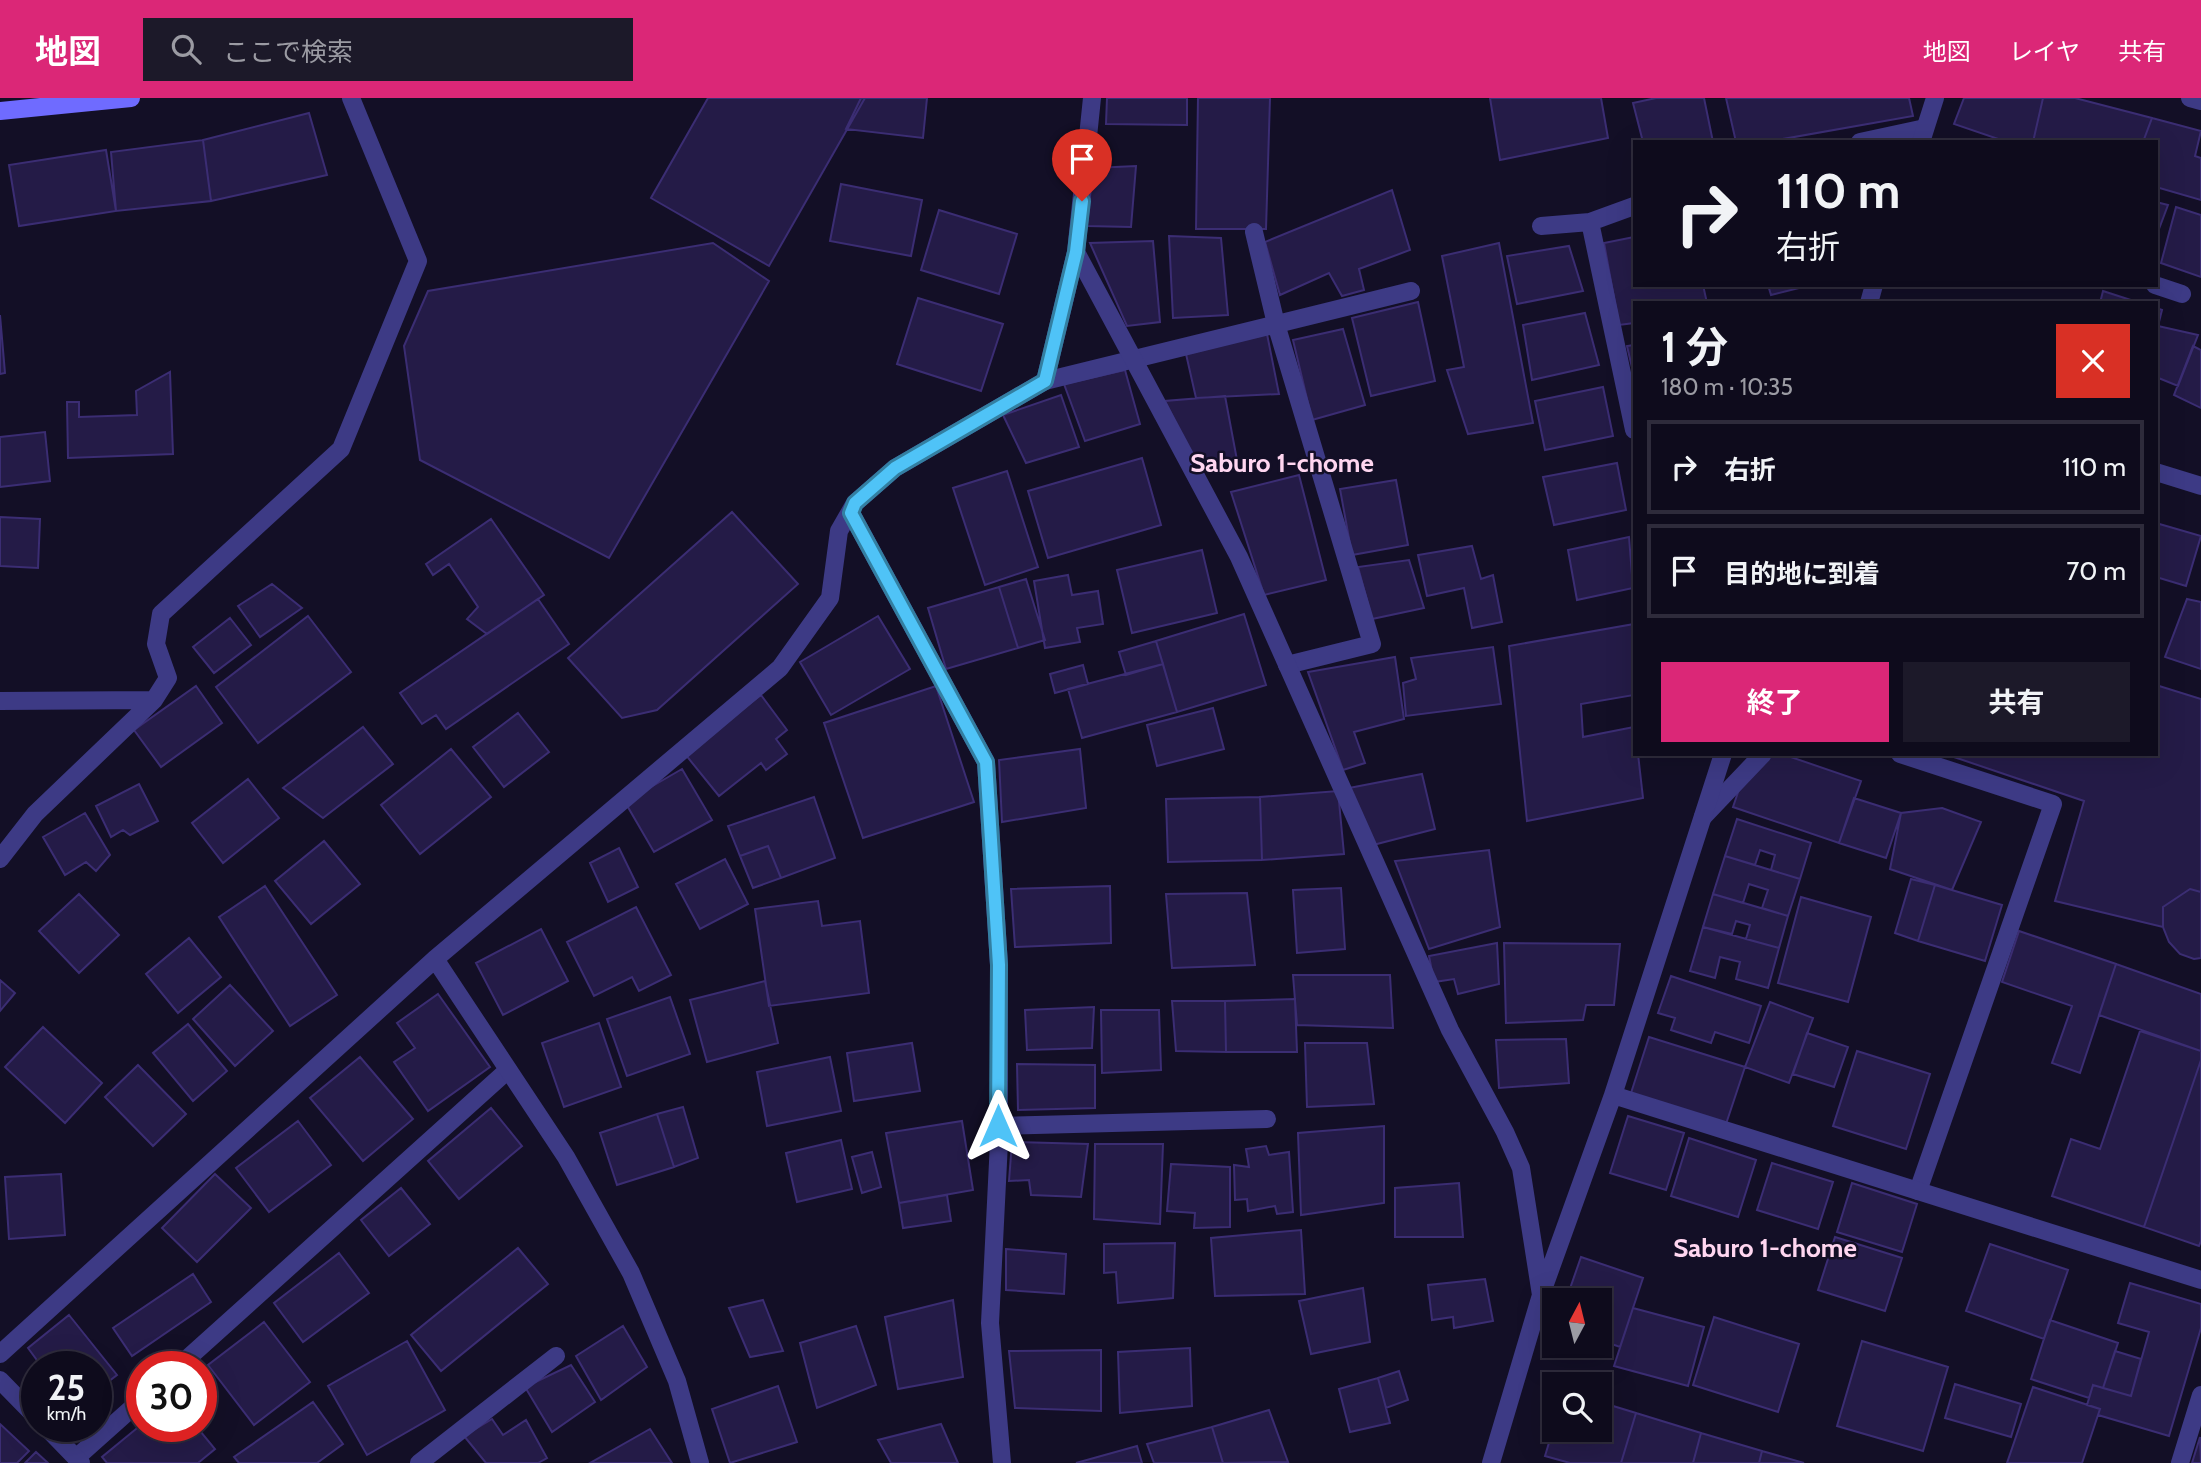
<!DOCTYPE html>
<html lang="ja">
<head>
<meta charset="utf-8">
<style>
	body { margin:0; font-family:Cabin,"Noto Sans JP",sans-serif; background:#1c1929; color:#f1f3f6; height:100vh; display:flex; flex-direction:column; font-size:26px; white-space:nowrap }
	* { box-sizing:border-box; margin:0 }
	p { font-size:23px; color:#9b9ba3 }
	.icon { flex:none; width:38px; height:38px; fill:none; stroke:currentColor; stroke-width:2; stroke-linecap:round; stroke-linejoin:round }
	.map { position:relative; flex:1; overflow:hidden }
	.side { position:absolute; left:1633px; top:203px; width:525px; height:455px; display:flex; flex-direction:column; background:#0e0b1c; border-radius:0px; box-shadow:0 7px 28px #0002,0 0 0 2px #2e2b3b }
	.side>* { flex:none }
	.hud { position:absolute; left:1633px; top:42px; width:525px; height:147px; border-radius:0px; box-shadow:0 7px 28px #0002,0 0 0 2px #2e2b3b; background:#0e0b1c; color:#f1f3f6; overflow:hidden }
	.needle { width:46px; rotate:7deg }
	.controls { position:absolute; left:1542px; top:1190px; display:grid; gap:14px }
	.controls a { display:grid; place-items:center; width:70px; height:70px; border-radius:0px; background:#0e0b1c; box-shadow:0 7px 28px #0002,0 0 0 2px #2e2b3b; font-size:35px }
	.speed { position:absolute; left:21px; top:1253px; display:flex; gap:14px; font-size:35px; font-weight:700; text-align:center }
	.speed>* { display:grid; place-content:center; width:91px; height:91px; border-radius:50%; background:#0e0b1c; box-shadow:0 7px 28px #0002,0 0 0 2px #2e2b3b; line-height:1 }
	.speed small { font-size:18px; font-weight:400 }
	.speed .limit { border:10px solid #d22; background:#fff; color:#111 }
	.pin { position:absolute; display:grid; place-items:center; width:60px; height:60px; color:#fff; margin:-72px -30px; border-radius:50% 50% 50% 0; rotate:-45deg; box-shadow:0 0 7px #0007 }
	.pin .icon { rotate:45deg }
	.me { position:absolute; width:77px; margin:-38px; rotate:0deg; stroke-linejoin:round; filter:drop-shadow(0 0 5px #0008) }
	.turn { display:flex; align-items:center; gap:24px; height:147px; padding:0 28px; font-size:32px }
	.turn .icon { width:91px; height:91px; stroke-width:2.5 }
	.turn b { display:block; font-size:49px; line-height:60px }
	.round { display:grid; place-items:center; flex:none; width:74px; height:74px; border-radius:0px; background:#1c1929 }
	.headline { display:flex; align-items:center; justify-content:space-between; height:119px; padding:0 28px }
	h1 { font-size:42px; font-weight:700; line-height:52px }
	.action { display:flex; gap:14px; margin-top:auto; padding:14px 28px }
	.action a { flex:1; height:80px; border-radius:0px; background:#db2777; color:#fff; font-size:28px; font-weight:700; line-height:80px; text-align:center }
	.action a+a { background:#1c1929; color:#f1f3f6 }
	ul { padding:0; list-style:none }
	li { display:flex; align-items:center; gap:21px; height:94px; margin:0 14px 10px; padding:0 14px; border:4px solid #2e2b3b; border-radius:0px }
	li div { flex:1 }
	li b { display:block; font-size:26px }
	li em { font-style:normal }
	header { display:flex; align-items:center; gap:42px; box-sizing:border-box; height:98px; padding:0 35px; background:#db2777; color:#fff }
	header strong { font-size:33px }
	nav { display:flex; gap:38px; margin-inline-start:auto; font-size:24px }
	.search { width:490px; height:63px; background:#1c1929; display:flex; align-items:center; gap:18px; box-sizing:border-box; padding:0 24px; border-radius:0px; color:#9b9ba3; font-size:26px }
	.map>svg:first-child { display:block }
</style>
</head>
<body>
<header>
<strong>地図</strong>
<div class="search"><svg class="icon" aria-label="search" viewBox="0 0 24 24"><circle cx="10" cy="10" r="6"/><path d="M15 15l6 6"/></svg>ここで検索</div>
<nav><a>地図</a><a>レイヤ</a><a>共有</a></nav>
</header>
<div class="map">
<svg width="2201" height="1365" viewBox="0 0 2201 1365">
	<rect width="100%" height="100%" fill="#130f26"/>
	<path fill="#241b47" stroke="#3b2d73" stroke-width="2" d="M708,0h157l-96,168 -118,-68z
		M861,0h66l-4,40 -77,-9z
		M1107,0h80v27l-81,-1z
		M1198,0h72l-4,131h-70z
		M1490,0h111l7,40 -108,22z
		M1656,0h48l9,44h-70l-10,-39z
		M1726,0h183l4,18 -147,26h-30z
		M1964,0h79l-10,44h-26l-53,-18z
		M2043,0h32l77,20 -9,24h-110z
		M309,15l18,62 -116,26 -8,-61z
		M2152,20l49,13 -6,25 6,2v42l-45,-13v-45h-13z
		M203,42l8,61 -95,10 -5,-59z
		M106,52l10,61 -97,15 -10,-61z
		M1136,68l-5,61 -44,-1 6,-58z
		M841,86l81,16 -11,56 -81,-15z
		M1392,92l18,60 -51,19 5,21 -22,6 -13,-23 -49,22 -15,-53z
		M2156,104l12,3 -12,32z
		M2176,109l25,8v62l-40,-14z
		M939,112l78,24 -18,60 -78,-24z
		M1169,138l52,2 7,77 -55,3z
		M1634,139v48h69l4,18h-73v20l-15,2 -15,-82z
		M1153,143l7,81 -33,4 -37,-83z
		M713,145l56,38 -160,277 -189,-98 -16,-114 24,-55z
		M1499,145l34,180 -65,11 -21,-64 17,-3 -22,-111z
		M1569,148l14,45 -66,13 -10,-48z
		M1768,187h43l-40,10z
		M2103,193l37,12h-40z
		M918,200l85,26 -22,67 -84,-27z
		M1418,204l17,79 -64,15 -19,-78z
		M2156,210l6,2 -4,16 40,9 -20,51 -22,-9z
		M1585,215l14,52 -67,15 -9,-55z
		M0,217l5,58 -5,1z
		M1343,231l22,76 -53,15 -19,-80z
		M1267,236l12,60 -83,4 -10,-44z
		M1634,247v31l-7,-30z
		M2193,248l8,4v58l-27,-13z
		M1125,272l15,54 -55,17 -21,-57z
		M170,274l3,82 -105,4 -1,-56h12v15l58,-2 -1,-24z
		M1603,289l10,49 -68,14 -10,-49z
		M1061,297l18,52 -53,16 -23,-48z
		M1225,298l12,64 -39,9 -33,-68z
		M45,334l5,49 -50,6v-50z
		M1142,360l19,67 -113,33 -20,-67z
		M1617,365l9,47 -72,15 -11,-48z
		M1007,373l31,96 -53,18 -32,-97z
		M1299,377l27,105 -62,15 -33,-103z
		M1396,382l12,65 -56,10 -12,-66z
		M732,414l66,72 -141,126 -35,8 -54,-60z
		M0,419l40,2 -2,49 -38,-2z
		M491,421l53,76 -57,39 -20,-15 11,-12 -29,-43 -16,11 -7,-11z
		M2156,425l45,13 -15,50 -30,-9z
		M1629,439l4,51 -56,12 -9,-50z
		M1472,448l9,33 12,-4 9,47 -30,6 -8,-40 -37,8 -9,-41z
		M1202,452l15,63 -85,20 -15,-63z
		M1409,462l15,48 -52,11 -14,-52z
		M1068,477l4,20 26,-4 5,33 -26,4 3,14 -35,6 -11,-67z
		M1026,481l19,61 -27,8 -19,-61z
		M272,486l30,24 -42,29 -22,-31z
		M999,489l19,61 -72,21 -18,-61z
		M538,501l31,45 -123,85 -10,-14 -14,9 -22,-31z
		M2187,501l14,3v67l-36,-12z
		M1244,516l22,71 -89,27 -21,-71z
		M308,518l43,56 -93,71 -42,-56z
		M878,518l32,53 -79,46 -31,-53z
		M230,520l21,27 -37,28 -21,-26z
		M1634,526v71l-53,9 2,33 51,-10v27h4l5,44 -116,23 -18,-175z
		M1156,543l7,23 -37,11 -7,-23z
		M1493,549l8,57 -95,12 -3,-33 13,-4 -5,-21z
		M1395,559l9,62 -50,13 11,31 -22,7 -35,-98z
		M1163,566l14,48 -95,26 -14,-49z
		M1083,567l5,19 -33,9 -5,-19z
		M2156,587l45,14v193l-11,-3 -27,18v20l-108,-26 29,-100 -139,-47h211z
		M196,588l26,37 -61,44 -27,-37z
		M936,588l38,116 -111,36 -39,-115z
		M761,597l26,35 -11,9 11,15 -21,16 -5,-7 -42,33 -34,-42z
		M1213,610l11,41 -67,17 -10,-41z
		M518,615l31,39 -45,35 -31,-40z
		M363,629l30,37 -70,54 -40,-30z
		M451,651l40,48 -71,57 -39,-49z
		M1080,651l6,59 -84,14 -3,-62z
		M1751,656h31l79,27 -22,62 -106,-36z
		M682,671l30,51 -58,32 -29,-50z
		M1422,676l13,55 -62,16 -24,-57z
		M248,681l31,39 -56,45 -31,-40z
		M139,686l19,37 -28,14 -7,-5 -12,7 -15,-31z
		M1338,693l6,63 -82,6 -2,-63z
		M814,699l21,61 -54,20 -13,-32 -28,10 -12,-30z
		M1260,699l2,63 -94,2 -2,-63z
		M1854,700l47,15 -15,45 -47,-15z
		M1942,710l39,14 -29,68 -62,-21 11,-56z
		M85,715l25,42 -14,16 -10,-9 -21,13 -22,-38z
		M1737,721l74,24 -11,36 -29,-9 4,-15 -15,-5 -5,15 -30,-9z
		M324,743l36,43 -49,40 -36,-43z
		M768,748l13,32 -28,10 -13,-32z
		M619,750l19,39 -30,15 -18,-39z
		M1489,752l11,77 -71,22 -34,-88z
		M1725,758l75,23 -12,37 -26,-8 6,-18 -19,-6 -6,19 -30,-9z
		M725,761l23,45 -48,25 -24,-45z
		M1911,781l24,6 -17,56 -23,-8z
		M1935,787l67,20 -17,56 -67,-20z
		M265,788l72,109 -47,31 -71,-109z
		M1110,788l1,57 -96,4 -4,-58z
		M1341,790l4,61 -48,4 -4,-63z
		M2190,791l11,3v66l-7,1 -14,-5 -11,-12 -6,-15v-20z
		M1247,795l8,72 -83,3 -6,-74z
		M79,796l40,41 -40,38 -40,-42z
		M1713,796l75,22 -9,32 -33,-9 4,-14 -14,-4 -4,13 -29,-7z
		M1801,799l70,20 -23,85 -70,-19z
		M818,803l4,25 38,-5 9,72 -100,13 -14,-97z
		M636,809l35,68 -32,16 -7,-14 -38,19 -27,-54z
		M1703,829l76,21 -11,40 -32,-9 4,-17 -20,-5 -5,21 -25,-7z
		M541,831l27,52 -65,34 -27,-52z
		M2019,833l97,33 -36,109 -28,-10 20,-57 -70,-24z
		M189,840l32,39 -43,36 -32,-39z
		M1497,845l2,41 -41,10 -4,-15 -20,3 -5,-26z
		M1504,845l116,1 -6,61h-28l-3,15 -77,3z
		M2116,866l85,30v57l-102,-36z
		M1293,877h97l3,53 -96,-3z
		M1671,878l90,30 -12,37 -34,-11 -4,11 -40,-13 4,-12 -17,-5z
		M0,882l15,13 -15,18z
		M765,883l13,62 -71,19 -17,-62z
		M230,887l43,46 -38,35 -42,-47z
		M438,896l52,73 -62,44 -34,-49 21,-14 -18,-25z
		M670,899l20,57 -63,22 -20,-57z
		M1295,901l2,53h-71l-1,-51z
		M1172,903h53l1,51 -50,-1z
		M1770,904l43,16 -24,65 -44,-16z
		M1094,909l-2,41 -65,2 -2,-40z
		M1101,912h58l2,60 -59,3z
		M599,925l22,64 -57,20 -22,-64z
		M188,926l39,47 -34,30 -40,-48z
		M43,929l59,56 -37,40 -60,-56z
		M2140,933l61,20v9l-57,167 -92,-31 19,-57 29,10z
		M1807,935l41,14 -14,40 -41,-13z
		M1649,939l96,30 -19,57 -95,-31z
		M1566,941l3,44 -70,5 -3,-48z
		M912,945l8,48 -66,10 -7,-48z
		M1305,945h62l7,61 -67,3z
		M1857,953l73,23 -24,75 -73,-23z
		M360,959l53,62 -50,42 -53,-63z
		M830,959l11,54 -74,15 -10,-54z
		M2201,962v181l-2,5 -55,-19z
		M1017,966l78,1v43l-77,2z
		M138,967l48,49 -33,32 -48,-49z
		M683,1009l15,51 -24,9 -17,-53z
		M491,1010l31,38 -63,53 -31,-38z
		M657,1016l17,53 -57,18 -17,-52z
		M1628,1018l56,17 -18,57 -56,-17z
		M298,1023l33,44 -62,47 -33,-44z
		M962,1023l11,69 -74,13 -13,-70z
		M1384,1028v77l-83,12 -3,-82z
		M1689,1040l67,22 -18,57 -67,-21z
		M841,1042l11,49 -55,13 -11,-49z
		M1012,1044l76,2 -7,53 -50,-2 -2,-15 -20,1z
		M1095,1046h68l-3,80 -66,-5z
		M1266,1048l3,9 20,-3 4,60 -16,2 -2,-8 -27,5 -1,-12 -12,1 -1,-35 15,2 -3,-18z
		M872,1054l9,35 -19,6 -10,-36z
		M1772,1065l61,19 -15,47 -61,-19z
		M1171,1066l59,3v60l-36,1 1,-15 -28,-2z
		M61,1076l4,61 -56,4 -4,-62z
		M215,1076l36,34 -54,54 -35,-34z
		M1459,1085l4,54h-68v-49z
		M1852,1085l65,21 -15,48 -65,-20z
		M401,1090l29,36 -41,32 -28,-36z
		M947,1097l4,26 -48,7 -4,-25z
		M1301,1132l4,64 -90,2 -4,-58z
		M1835,1139l67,21 -17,53 -67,-21z
		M1175,1145l-2,55 -55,5 -2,-31 -12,1v-29z
		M1990,1146l78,26 -24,69 -78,-28z
		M518,1150l30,36 -107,87 -30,-36z
		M1006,1151l60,5 -2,40 -58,-4z
		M339,1155l30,40 -66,49 -29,-39z
		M1581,1159l62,21 -23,69 -20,-7v-40h-34z
		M193,1176l18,28 -79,54 -19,-28z
		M1485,1181l8,42 -39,7 -1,-11 -21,3 -4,-35z
		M2130,1185l71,21v24l-32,108 -71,-21 2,-6 -13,-4 6,-20 38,11 18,-64 -31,-9z
		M1363,1190l7,54 -59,12 -12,-53z
		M763,1202l20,51 -33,6 -21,-49z
		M953,1202l10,77 -65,12 -13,-72z
		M1633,1210l71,19 -16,59 -74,-20z
		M69,1217l48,60 -21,16v-24h-54l-14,-19z
		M1714,1219l85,27 -21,68 -85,-27z
		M2050,1222l68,23 -15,45 -10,-3 -4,13 -58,-19z
		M264,1224l46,60 -56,43 -46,-60z
		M623,1228l24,41 -46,33 -25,-44z
		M856,1228l20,59 -59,23 -17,-65z
		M407,1243l38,69 -78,45 -39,-69z
		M1862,1243l86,26 -25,84 -86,-25z
		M1190,1250l2,58 -72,7 -2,-61z
		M1101,1252v61l-86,-3 -6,-57z
		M2115,1253l26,8 -10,37 -28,-8z
		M571,1267l24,37 -43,30 -27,-45z
		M1399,1273l9,29 -22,8 -8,-30z
		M1378,1280l12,45 -40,9 -11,-43z
		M1955,1286l66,20 -10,33 -66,-19z
		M778,1288l19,56 -67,21 -18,-54z
		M2033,1289l67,22 -18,54h-75z
		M313,1304l30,42 -26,19h-78l-5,-6z
		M1600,1304l36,11 -15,50h-51l-25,-7 9,-30v4h46z
		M1269,1312l19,52 -65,1 -11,-36z
		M1636,1315l65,20 -8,30h-72z
		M492,1321l11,16 23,-15 21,38 -9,5h-52l-22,-27z
		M0,1326l29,27 -12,12h-17z
		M142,1326v2h54l19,23 -17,14h-91l-5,-6z
		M941,1326l17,39h-67l-13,-23z
		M1212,1329l11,36h-69l-7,-19z
		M650,1331l22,34h-82z
		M1701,1335l61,18 -3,12h-66z
		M2200,1339l1,26h-9z
		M1137,1348l5,17h-66z
		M1762,1353l42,12h-45z
		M36,1354l12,11h-23z"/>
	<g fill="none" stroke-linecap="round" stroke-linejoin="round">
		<path stroke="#3d3a85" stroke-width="18" d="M1860,44l65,-14
			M1590,124l44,208
			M1541,128l49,-4 44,-16
			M1254,134l22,92 96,320 -85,21
			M2155,187l27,9
			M1045,283l366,-90
			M2156,374l45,14
			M1900,656l153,50 -135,387
			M1703,719l60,-63
			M998,1028l269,-7
			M178,1269l330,-297
			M76,1360l66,-59
			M419,1365l137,-107"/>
		<path stroke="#3d3a85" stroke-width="18" d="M2190,0l11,3
			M1921,44l14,-44
			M1076,154l163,305 211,473 55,102 16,36 20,127
			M1869,205l5,-18
			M851,415l135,249 13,203v177l-9,181 12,140
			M0,603l154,-1
			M0,761l35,-45 119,-114 14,-22 -12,-34 5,-30 180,-165 77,-188 -67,-163
			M435,861l131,198 65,116 46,108 23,82
			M1613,997l588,185
			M0,1256l435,-395 345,-291 50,-70 9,-67 16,-28 40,-35 150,-87 31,-129 16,-154
			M0,1282l37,38
			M45,1328l36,37
			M1491,1365l50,-168 72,-200 110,-341
			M2180,1365l21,-68"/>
		<path stroke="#6f6bff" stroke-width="18" d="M0,13l131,-13"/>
	</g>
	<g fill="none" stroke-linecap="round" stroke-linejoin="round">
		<g stroke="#337fa1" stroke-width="18">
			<path id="route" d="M998,1028l1,-161 -13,-203 -135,-249 4,-10 40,-35 150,-87 31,-129 6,-51"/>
		</g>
		<use href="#route" stroke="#4fc3f7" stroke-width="12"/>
	</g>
	<g text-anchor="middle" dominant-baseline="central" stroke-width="5" stroke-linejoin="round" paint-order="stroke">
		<g font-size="26" font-weight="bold" fill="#ffd6f0" stroke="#130f26">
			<text x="1282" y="365">Saburo 1-chome</text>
			<text x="1765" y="1150">Saburo 1-chome</text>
		</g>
	</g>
</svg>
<div class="controls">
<a><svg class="needle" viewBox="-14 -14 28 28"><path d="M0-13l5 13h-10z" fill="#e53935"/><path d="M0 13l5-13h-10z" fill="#9b9ba3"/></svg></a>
<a><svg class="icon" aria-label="search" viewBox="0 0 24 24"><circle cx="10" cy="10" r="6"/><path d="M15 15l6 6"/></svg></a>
</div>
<div class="speed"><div>25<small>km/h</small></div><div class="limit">30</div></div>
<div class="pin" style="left:1082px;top:103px;background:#d93025"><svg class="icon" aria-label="arrive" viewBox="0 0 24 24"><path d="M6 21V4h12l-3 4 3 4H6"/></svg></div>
<svg class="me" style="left:998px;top:1028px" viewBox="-20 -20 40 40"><path d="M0-17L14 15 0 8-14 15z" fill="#4fc3f7" stroke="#fff" stroke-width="4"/></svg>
<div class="hud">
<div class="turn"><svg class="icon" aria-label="right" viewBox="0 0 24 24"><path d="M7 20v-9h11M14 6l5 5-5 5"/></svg><div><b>110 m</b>右折</div></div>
</div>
<section class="side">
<div class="headline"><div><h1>1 分</h1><p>180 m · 10:35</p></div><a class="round" style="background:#d93025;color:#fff"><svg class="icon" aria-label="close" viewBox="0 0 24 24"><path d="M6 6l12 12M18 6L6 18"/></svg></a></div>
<ul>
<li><svg class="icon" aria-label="right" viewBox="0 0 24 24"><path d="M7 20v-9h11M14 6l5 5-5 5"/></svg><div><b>右折</b></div><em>110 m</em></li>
<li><svg class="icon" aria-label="arrive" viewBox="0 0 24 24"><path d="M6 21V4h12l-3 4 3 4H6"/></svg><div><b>目的地に到着</b></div><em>70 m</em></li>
</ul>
<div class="action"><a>終了</a><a>共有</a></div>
</section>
</div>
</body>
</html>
